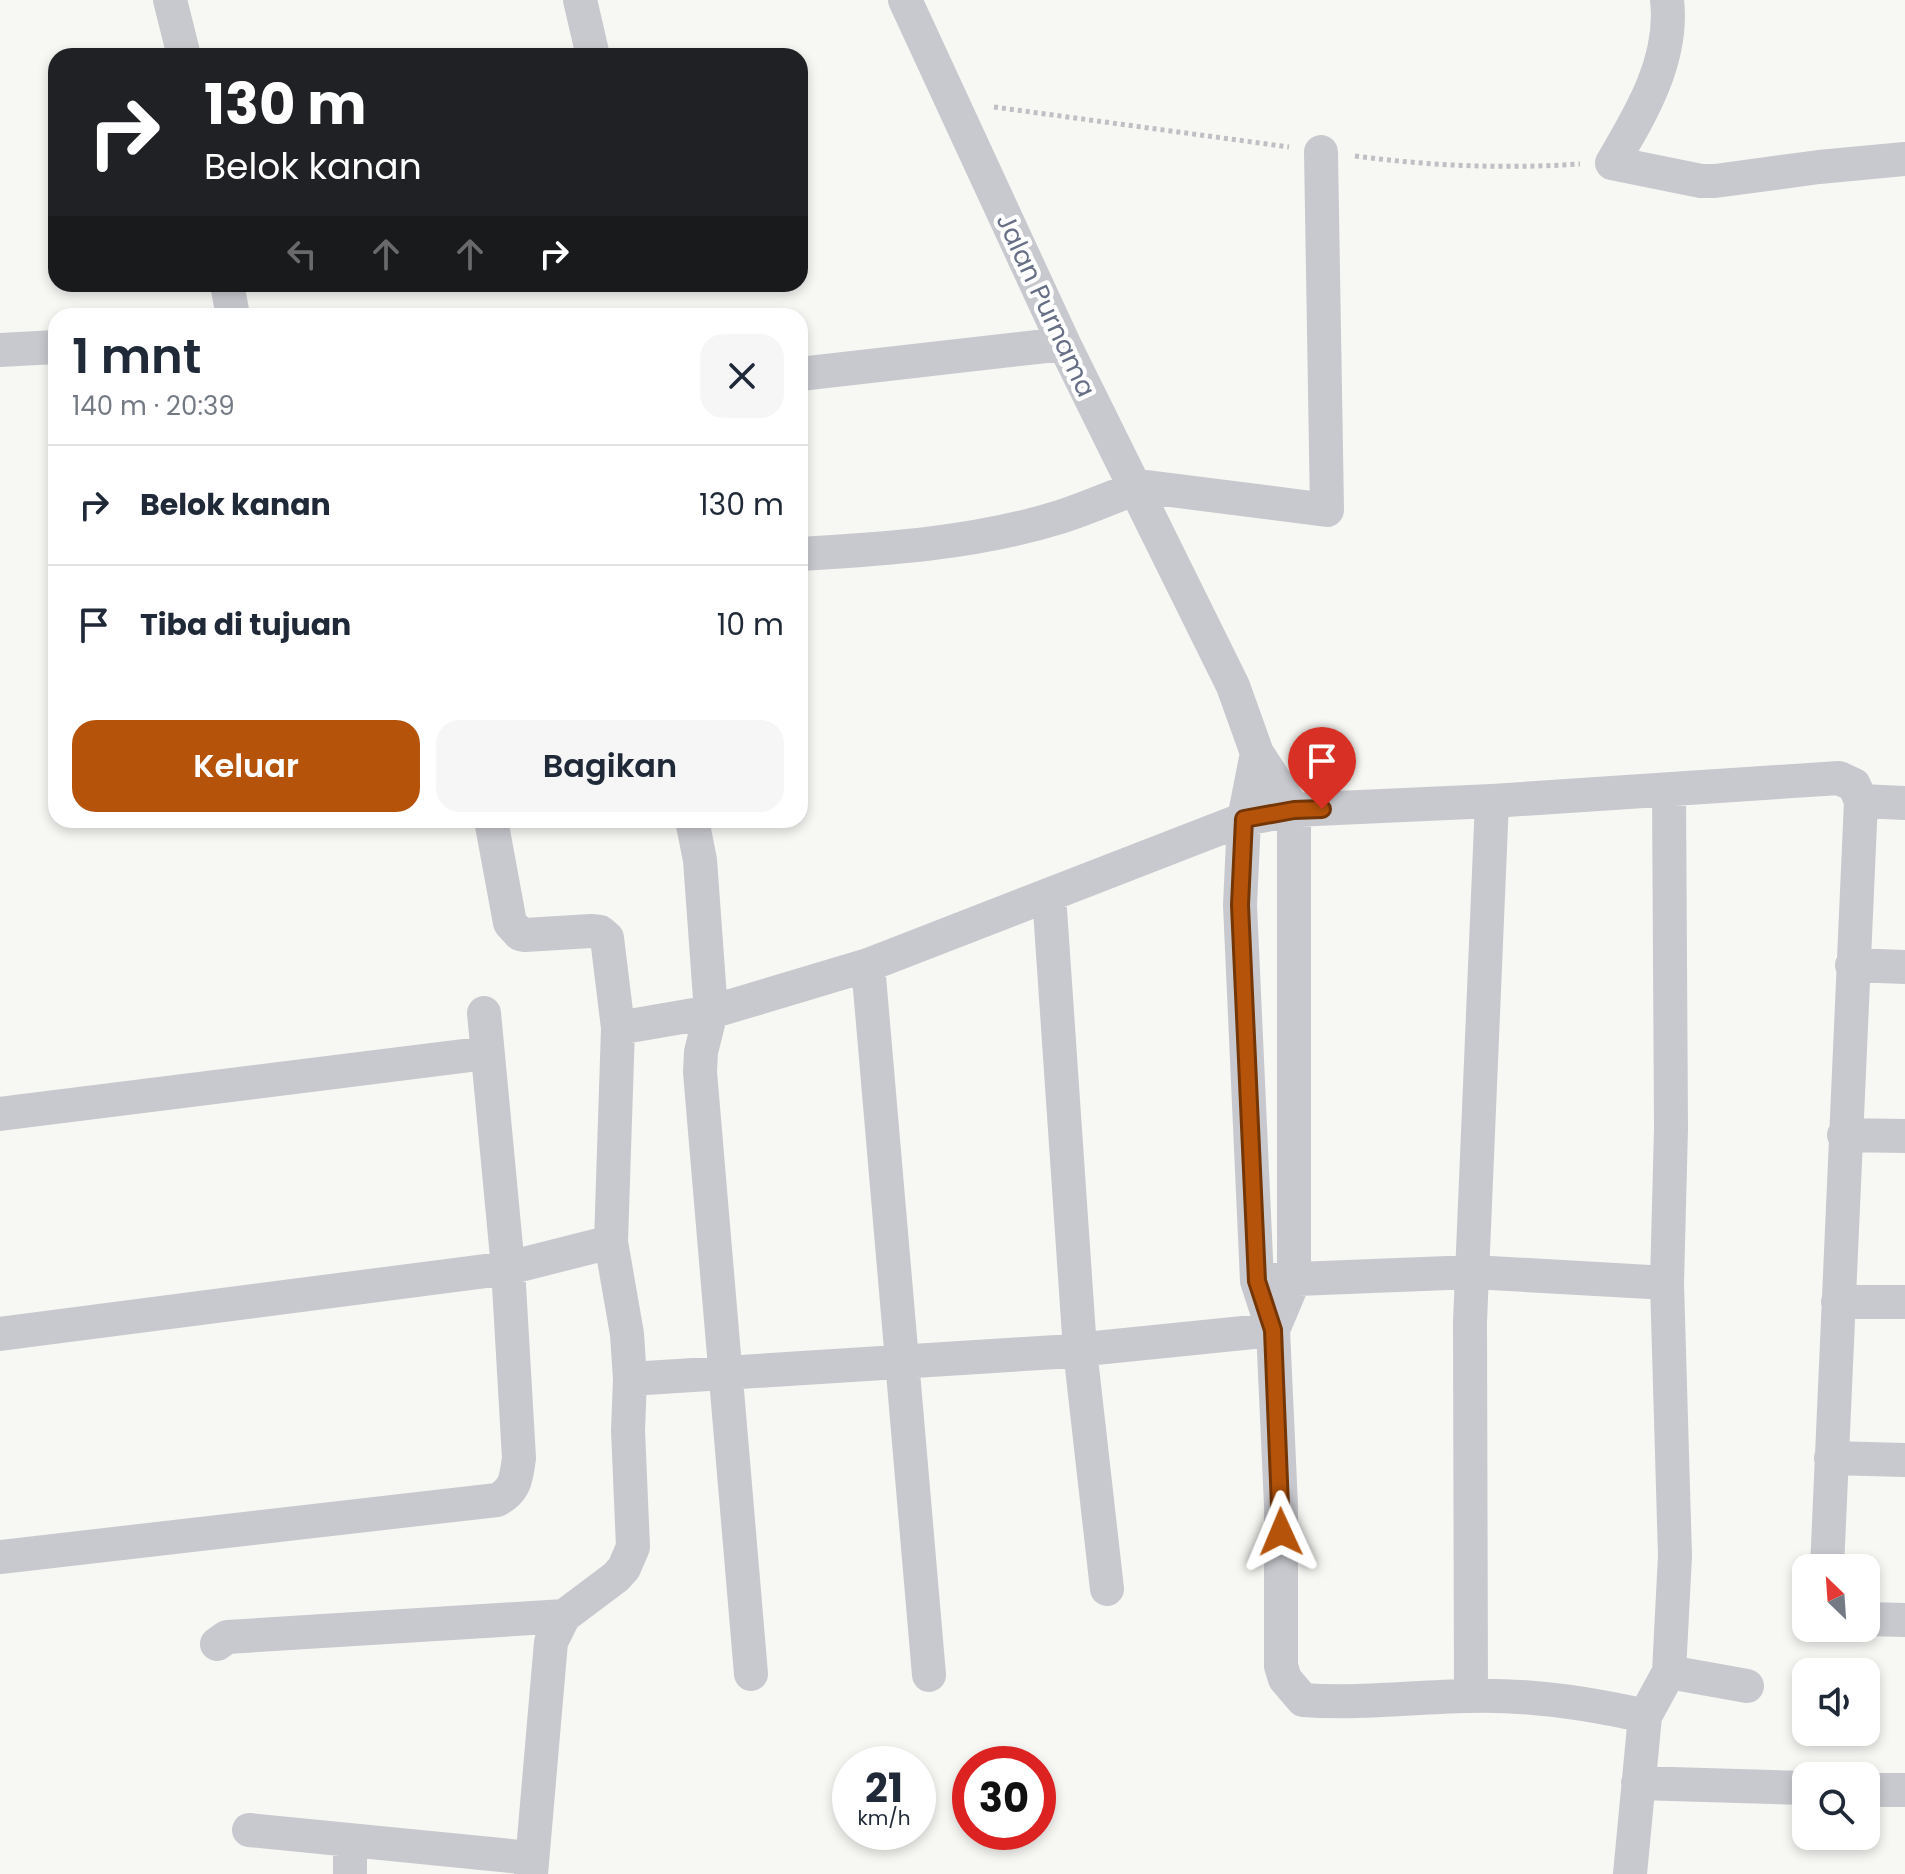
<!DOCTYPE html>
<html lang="id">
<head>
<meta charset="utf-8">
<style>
	body { margin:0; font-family:Poppins,sans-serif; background:#f6f6f7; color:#1f2937; height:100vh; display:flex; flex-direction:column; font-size:30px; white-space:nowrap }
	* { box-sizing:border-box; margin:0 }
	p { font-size:26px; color:#747a83 }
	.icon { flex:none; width:44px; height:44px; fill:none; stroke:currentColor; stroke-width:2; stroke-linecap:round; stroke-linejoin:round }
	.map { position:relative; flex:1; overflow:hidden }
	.sheet { position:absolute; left:48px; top:308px; width:760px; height:520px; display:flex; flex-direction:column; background:#fff; border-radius:24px; box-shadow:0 4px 12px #0003 }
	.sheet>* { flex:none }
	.guide { position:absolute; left:48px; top:48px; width:760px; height:244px; border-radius:24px; box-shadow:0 4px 12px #0003; background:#202124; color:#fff; overflow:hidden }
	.needle { width:52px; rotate:335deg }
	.tools { position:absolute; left:1792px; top:1554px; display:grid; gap:16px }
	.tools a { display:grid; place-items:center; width:88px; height:88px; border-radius:16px; background:#fff; box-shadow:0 4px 12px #0003; font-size:40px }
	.speed { position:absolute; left:832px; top:1746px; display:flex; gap:16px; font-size:40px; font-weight:700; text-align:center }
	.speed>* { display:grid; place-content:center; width:104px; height:104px; border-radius:50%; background:#fff; box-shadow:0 4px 12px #0003; line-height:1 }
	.speed small { font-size:20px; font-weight:400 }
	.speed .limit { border:12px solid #d22; background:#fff; color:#111 }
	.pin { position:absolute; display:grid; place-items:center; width:68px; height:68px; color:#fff; margin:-82px -34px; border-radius:50% 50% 50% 0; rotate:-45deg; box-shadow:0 0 8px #0007 }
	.pin .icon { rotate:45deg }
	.me { position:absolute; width:88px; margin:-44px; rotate:359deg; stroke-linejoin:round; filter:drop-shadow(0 0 6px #0008) }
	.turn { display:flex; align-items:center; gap:28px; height:168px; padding:0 24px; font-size:36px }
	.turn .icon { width:104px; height:104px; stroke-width:2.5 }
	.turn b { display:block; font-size:56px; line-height:68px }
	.lanes { display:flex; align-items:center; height:76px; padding:0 24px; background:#0003; justify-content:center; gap:40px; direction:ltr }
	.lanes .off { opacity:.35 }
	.round { display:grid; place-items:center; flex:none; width:84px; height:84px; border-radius:24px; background:#f6f6f7 }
	.summary { display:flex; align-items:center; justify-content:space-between; height:136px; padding:0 24px }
	h1 { font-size:48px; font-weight:600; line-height:60px }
	.cta { display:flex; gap:16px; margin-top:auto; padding:16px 24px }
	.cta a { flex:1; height:92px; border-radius:24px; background:#b45309; color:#fff; font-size:32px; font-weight:600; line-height:92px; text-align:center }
	.cta a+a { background:#f6f6f7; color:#1f2937 }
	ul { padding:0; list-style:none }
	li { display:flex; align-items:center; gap:24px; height:120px; padding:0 24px; border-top:2px solid #e0e1e3 }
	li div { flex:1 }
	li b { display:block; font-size:30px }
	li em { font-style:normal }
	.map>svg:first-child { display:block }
</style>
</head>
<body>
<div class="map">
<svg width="1905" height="1874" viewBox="0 0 1905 1874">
	<rect width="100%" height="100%" fill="#f7f7f4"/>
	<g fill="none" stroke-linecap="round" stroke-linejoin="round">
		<path stroke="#bfc0c3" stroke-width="5" stroke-dasharray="4 4" stroke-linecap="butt" d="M994,107l295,40
			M1355,156c76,10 148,13 225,8"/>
		<path stroke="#c8c9ce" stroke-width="34" d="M170,0l14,56
			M580,0l13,56
			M905,0l159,344 169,342 24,67 37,57v470l-21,50
			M1667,0c7,59 -26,114 -55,163l89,18h14l104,-14 86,-8
			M227,284l6,32
			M0,350l56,-3
			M800,374l264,-30
			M800,554c87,-5 176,-11 260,-37 25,-8 50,-19 74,-28l13,-2 180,23 -6,-358
			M1257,753l-13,66 -4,86 17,376 16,49 8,175v161l4,13 18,21c56,4 110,-3 165,-4 59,-2 120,7 177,20l-15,158
			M1861,801l44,2
			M491,820l19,103 10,11 5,1 66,-4 9,1 7,6 11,90 -7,214 16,92 3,45 -2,51 5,117 -9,21 -8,9 -52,39 -13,26 -20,232
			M1049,895l31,455 27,239
			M868,965l61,710
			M1852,965l53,2
			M618,1028l93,-16 -11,-152 -8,-40
			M0,1114l487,-61
			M1844,1135l61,1
			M1272,1280l201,-8 194,11
			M1838,1302h67
			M0,1334l508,-66 103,-26
			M630,1379l426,-27 217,-22
			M1831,1458l74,2
			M0,1557l497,-57c19,-10 19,-22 22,-42l-11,-190 -24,-255
			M1866,1619l39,1
			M217,1644l10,-7 337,-21
			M1669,1672l78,14
			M751,1674l-51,-602 1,-20 10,-40 157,-47 376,-146 50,-9 198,-9 347,-23 15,7 7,16 -34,767
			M1471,1695l-1,-373 22,-521
			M1645,1716l24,-44 6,-116 -8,-273 4,-155 -2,-338
			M1638,1783l168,5
			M1866,1790h39
			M249,1830l282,28
			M350,1874v-33"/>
	</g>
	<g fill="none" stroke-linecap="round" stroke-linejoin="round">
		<g stroke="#753606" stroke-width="20">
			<path id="route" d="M1281,1532l-8,-202 -16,-49 -17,-376 4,-86 50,-9 28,-1"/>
		</g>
		<use href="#route" stroke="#b45309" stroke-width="14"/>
	</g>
	<g text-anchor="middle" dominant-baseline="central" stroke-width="8" stroke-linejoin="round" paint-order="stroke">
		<g font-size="26" fill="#666f85" stroke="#fff">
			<text transform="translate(1046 305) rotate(65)">Jalan Purnama</text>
		</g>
	</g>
</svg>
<div class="tools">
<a><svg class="needle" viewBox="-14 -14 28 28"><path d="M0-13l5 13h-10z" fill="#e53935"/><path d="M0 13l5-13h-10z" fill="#747a83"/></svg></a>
<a><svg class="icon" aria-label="sound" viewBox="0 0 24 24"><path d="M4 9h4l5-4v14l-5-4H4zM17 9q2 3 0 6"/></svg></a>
<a><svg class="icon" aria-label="search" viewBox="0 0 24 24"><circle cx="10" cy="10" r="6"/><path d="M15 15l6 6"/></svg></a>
</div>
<div class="speed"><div>21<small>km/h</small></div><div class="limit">30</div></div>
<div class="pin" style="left:1322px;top:809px;background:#d93025"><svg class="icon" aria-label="arrive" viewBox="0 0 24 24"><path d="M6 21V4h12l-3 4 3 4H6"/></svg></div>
<svg class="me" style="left:1281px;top:1532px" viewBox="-20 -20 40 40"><path d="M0-17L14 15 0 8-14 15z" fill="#b45309" stroke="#fff" stroke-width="4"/></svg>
<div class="guide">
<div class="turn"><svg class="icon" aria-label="right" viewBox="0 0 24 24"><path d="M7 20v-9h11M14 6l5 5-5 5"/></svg><div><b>130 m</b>Belok kanan</div></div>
<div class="lanes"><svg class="icon off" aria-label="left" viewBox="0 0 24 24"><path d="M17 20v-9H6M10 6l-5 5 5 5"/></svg><svg class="icon off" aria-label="ahead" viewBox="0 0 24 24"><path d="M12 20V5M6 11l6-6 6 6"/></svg><svg class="icon off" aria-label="ahead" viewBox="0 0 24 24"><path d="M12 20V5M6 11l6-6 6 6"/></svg><svg class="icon" aria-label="right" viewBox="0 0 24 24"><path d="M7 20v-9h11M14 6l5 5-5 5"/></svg></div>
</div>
<section class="sheet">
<div class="summary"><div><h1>1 mnt</h1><p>140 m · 20:39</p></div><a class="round"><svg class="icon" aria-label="close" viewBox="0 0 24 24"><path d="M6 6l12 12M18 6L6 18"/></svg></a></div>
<ul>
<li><svg class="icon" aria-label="right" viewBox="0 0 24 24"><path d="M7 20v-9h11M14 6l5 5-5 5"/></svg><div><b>Belok kanan</b></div><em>130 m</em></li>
<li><svg class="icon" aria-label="arrive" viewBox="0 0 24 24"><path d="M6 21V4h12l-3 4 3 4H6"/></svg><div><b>Tiba di tujuan</b></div><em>10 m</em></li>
</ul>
<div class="cta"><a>Keluar</a><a>Bagikan</a></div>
</section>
</div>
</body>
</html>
